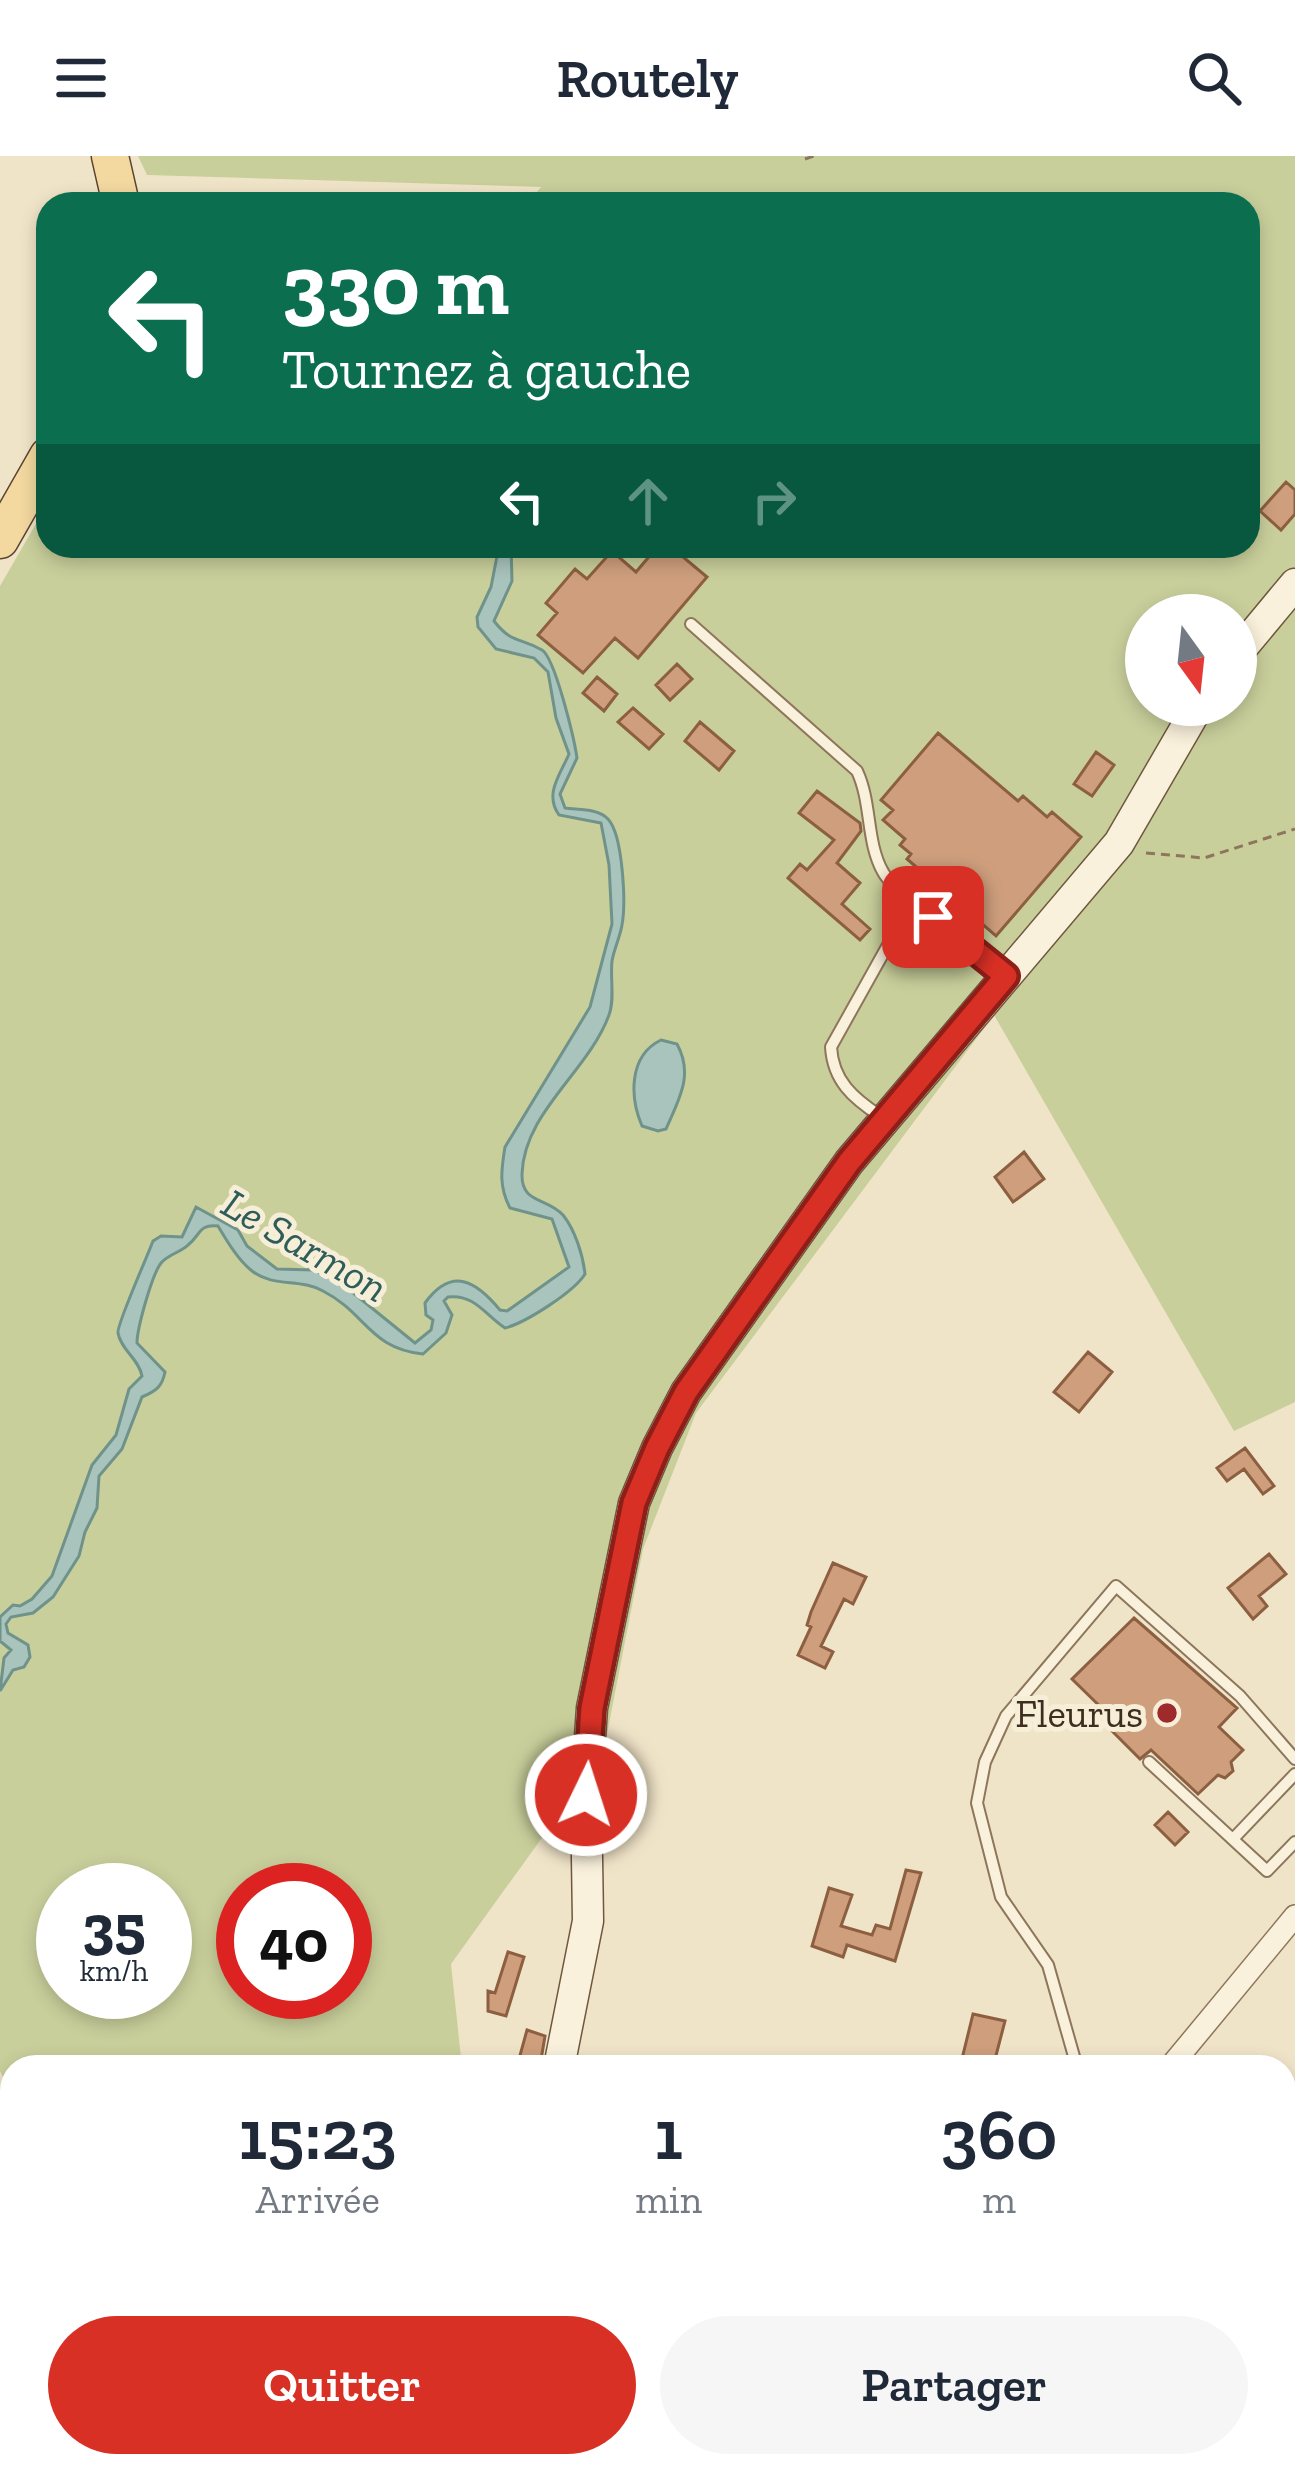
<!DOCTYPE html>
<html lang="fr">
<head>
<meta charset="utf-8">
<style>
	body { margin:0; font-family:"Zilla Slab",serif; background:#f6f6f7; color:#1f2937; height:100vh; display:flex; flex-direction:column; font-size:45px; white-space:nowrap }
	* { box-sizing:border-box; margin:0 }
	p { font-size:39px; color:#747a83 }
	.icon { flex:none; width:66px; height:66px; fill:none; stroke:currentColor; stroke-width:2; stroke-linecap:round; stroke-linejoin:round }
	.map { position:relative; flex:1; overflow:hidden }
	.details { position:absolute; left:0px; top:1899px; width:1296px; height:423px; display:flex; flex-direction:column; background:#fff; border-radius:36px 36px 0 0; box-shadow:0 6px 18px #0003 }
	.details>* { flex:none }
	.hud { position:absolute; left:36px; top:36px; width:1224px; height:366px; border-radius:36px; box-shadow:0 6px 18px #0003; background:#0b6e4f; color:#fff; overflow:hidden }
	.needle { width:78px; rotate:165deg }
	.buttons { position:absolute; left:1125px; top:438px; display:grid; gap:24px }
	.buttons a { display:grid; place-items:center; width:132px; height:132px; border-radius:50%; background:#fff; box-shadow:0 6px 18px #0003; font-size:60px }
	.speed { position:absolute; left:36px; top:1707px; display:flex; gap:24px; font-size:60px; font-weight:700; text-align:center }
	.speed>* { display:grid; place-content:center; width:156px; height:156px; border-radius:50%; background:#fff; box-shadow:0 6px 18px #0003; line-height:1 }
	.speed small { font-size:30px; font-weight:400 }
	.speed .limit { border:18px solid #d22; background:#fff; color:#111 }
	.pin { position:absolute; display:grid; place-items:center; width:102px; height:102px; color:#fff; margin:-51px; border-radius:24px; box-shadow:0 6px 18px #0006 }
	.me { position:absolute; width:132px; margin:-66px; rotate:4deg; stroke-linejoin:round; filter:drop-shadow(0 0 9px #0008) }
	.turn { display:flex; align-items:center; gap:42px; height:252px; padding:0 48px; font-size:54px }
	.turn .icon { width:156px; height:156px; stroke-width:2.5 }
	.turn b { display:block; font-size:84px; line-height:102px }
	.lanes { display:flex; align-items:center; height:114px; padding:0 48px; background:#0003; justify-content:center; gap:60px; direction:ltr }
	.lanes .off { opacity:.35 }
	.eta { display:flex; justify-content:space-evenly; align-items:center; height:204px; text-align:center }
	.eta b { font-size:72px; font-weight:600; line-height:84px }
	.primary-button { display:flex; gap:24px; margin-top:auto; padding:24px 48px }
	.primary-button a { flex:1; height:138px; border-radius:72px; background:#d93025; color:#fff; font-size:48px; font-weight:600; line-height:138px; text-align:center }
	.primary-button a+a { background:#f6f6f7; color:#1f2937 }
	header { display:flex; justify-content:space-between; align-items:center; height:156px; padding:0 48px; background:#fff; font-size:54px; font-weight:600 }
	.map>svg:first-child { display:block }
</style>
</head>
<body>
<header><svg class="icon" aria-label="menu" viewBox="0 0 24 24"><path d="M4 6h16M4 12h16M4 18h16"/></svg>Routely<svg class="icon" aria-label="search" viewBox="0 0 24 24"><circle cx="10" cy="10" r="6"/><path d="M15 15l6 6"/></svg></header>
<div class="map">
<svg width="1295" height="2321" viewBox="0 0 1295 2321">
	<rect width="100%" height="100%" fill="#f0e4c8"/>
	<path fill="#c9cf9b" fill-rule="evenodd" d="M138,0h1157v1246l-61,29 -240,-416 -298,398 -53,136 -42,216 -34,38 -116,161 11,103h-450v30l-12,-26v-1485l48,-83v43h1200v-342h-721l14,-17 -394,-12zM1146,459h90v90h-90zM63,1734h102v102h-102zM243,1734h102v102h-102z
		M12,2004v306h487v11h-499v-301z
		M1295,2109v212h-149l10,-11h128v-196z"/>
	<path fill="#a9c4bc" stroke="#6f938a" stroke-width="3" d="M499,390h12l1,35 -18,40c18,23 25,16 48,29 13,8 32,88 35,108l-17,36 5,14c13,2 33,0 43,11 15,16 18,84 14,106 -2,12 -8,24 -10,36 -2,17 3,38 -3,54 -21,57 -85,97 -87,159 -1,30 25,23 41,41 12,15 20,40 22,59 -11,18 -60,49 -80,54 -20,-13 -30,-34 -57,-31l-4,4 8,14 -6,18 -23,21c-53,-5 -57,-41 -100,-63 -23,-13 -49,-3 -71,-20 -14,-11 -25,-30 -34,-45 -20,-2 -17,9 -30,19 -7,7 -18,9 -25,16 -10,8 -26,68 -26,82l28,29c-3,15 -9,19 -23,25l-20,52 -23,27 -2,32 -12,24 -6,24 -26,41 -20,16 -22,4 -5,7 2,9 20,12 2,12 -6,10 -11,3 -13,21 4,-33 7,-8 -11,-9v-24l13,-12 7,1 12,-7 20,-23 40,-111 24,-30 13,-46 13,-13c-3,-17 -21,-26 -24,-43 -2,-7 30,-78 35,-92l8,-5 21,1 14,-30 42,23 9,16 30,23 37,1 27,13 74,60 16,-13 2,-10 -7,-5 -1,-12c27,-37 51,-22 75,7l7,1 62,-44 -17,-48 -42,-11c-11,-21 -9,-37 -5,-61l85,-140 22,-83 -3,-59 -8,-42 -42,-8c-15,-21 1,-40 10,-61l-13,-36 -8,-46 -14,-14 -38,-9 -18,-22 -1,-10 14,-30z
		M661,884l16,4c17,31 2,55 -11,85l-8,2 -16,-5c-12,-28 -14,-70 19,-86z"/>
	<path fill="#cf9f7d" stroke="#8d5f41" stroke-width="3" d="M1286,326l9,8v24l-14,16 -21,-19z
		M658,390h12l37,31 -69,81 -23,-20 -32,35 -45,-38 19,-22 -11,-10 29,-34 12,10 25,-28 24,21z
		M677,508l15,15 -22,21 -14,-15z
		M597,521l20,17 -13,17 -21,-18z
		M633,552l30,26 -14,15 -31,-27z
		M700,566l34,29 -15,19 -34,-29z
		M938,577l80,68 5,-5 24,21 5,-5 29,25 -85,99 -89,-77 4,-5 -11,-9 5,-6 -22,-19 10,-10 -12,-10z
		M1096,596l18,13 -22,31 -18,-12z
		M817,635l43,32 1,8 -24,32 23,20 -18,21 28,25 -10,11 -72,-62 12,-14 7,6 27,-30 -35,-27z
		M1024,996l20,27 -31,23 -18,-25z
		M1088,1196l24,20 -33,40 -25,-20z
		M1245,1292l29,38 -11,8 -19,-25 -17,12 -10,-13z
		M1269,1398l17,20 -27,22 8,10 -14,13 -25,-31z
		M833,1407l33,14 -13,27 -9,-5 -23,47 12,6 -8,16 -27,-13 13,-28 -4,-2 4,-13z
		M1134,1462l103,90 -18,19 24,23 -12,12 2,9 -8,7 -7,-3 -20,19 -47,-44 -11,9 -28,-28 6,-7 -46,-45z
		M1168,1656l20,20 -13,13 -20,-20z
		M906,1714l15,3 -26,88 -48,-16 -4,12 -31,-11 17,-58 23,7 -11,31 31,9 4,-10 14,4z
		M508,1796l16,5 -18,59 -18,-5v-20l7,2z
		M973,1858l32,7 -12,46h-33z
		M527,1874l18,6 -5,30 -21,-7z"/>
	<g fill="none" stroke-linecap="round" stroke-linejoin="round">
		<g stroke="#8d765c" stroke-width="14">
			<path id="lane" d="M691,468l166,147c15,32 9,71 26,101 15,27 94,81 122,104
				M880,960c-27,-18 -47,-35 -49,-69l67,-120 5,-33
				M1149,1606l118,109 28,-29
				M1233,1683l62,-65
				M1077,1911l-29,-102 -47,-68 -24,-94 8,-41 21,-46 110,-130 124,110 55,63"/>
		</g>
		<g stroke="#8d765c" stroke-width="24">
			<path id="street" d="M1170,1911l125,-151
				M824,2321l11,-11"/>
		</g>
		<g stroke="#6f573f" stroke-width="33">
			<path id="secondary" d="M1236,499l59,-71
				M559,1911l29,-146 -2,-126 6,-87 42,-205 23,-55 29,-56 163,-230 270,-319 80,-138
				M516,2321v-11"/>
		</g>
		<g stroke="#5b4430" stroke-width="39">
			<path id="primary" d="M110,0l11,48
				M0,384l48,-84"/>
		</g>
		<path stroke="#8d765c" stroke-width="3" stroke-dasharray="9 6" stroke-linecap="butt" d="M805,3l9,-3
			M1146,697l58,5 91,-29
			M1284,2308l11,-5
			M1262,2321l17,-11"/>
		<use href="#lane" stroke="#faf1dc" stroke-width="10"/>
		<use href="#street" stroke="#faf1dc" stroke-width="21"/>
		<use href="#secondary" stroke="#faf1dc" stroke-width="30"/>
		<use href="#primary" stroke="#f3d9a0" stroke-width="36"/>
	</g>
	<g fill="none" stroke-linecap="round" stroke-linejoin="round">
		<g stroke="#8d1f18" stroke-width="30">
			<path id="route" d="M586,1639l6,-87 42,-205 23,-55 29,-56 163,-230 157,-186 -73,-59"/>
		</g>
		<use href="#route" stroke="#d93025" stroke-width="21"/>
	</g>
	<circle fill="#9e2a2b" stroke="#f7eed8" stroke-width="4.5" cx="1167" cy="1557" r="12"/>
	<g text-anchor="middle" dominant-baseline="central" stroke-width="10" stroke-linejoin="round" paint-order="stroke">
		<g font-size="39" fill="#3d2e20" stroke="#f7eed8" text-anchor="end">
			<text x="1143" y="1557">Fleurus</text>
		</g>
		<g font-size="42" font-style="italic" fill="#2f5d5a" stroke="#f7eed8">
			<text transform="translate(305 1089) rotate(30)">Le Sarmon</text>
		</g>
	</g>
</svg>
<div class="buttons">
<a><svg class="needle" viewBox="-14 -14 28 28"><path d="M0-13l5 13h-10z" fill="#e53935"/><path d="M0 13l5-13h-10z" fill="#747a83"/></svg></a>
</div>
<div class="speed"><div>35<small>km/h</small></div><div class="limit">40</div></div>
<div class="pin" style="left:933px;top:761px;background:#d93025"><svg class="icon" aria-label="arrive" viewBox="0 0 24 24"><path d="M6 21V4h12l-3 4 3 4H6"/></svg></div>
<svg class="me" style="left:586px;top:1639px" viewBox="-20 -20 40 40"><circle r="17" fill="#d93025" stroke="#fff" stroke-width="3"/><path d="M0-11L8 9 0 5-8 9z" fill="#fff"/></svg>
<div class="hud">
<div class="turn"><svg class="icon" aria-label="left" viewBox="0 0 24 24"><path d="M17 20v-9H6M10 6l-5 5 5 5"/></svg><div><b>330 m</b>Tournez à gauche</div></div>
<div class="lanes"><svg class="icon" aria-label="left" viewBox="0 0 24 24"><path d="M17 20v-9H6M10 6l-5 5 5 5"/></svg><svg class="icon off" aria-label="ahead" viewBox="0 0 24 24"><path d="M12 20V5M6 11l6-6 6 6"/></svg><svg class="icon off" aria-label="right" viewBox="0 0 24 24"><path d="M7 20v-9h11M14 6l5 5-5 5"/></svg></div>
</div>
<section class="details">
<div class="eta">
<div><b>15:23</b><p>Arrivée</p></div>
<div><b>1</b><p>min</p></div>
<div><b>360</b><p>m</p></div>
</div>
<div class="primary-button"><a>Quitter</a><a>Partager</a></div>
</section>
</div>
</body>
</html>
